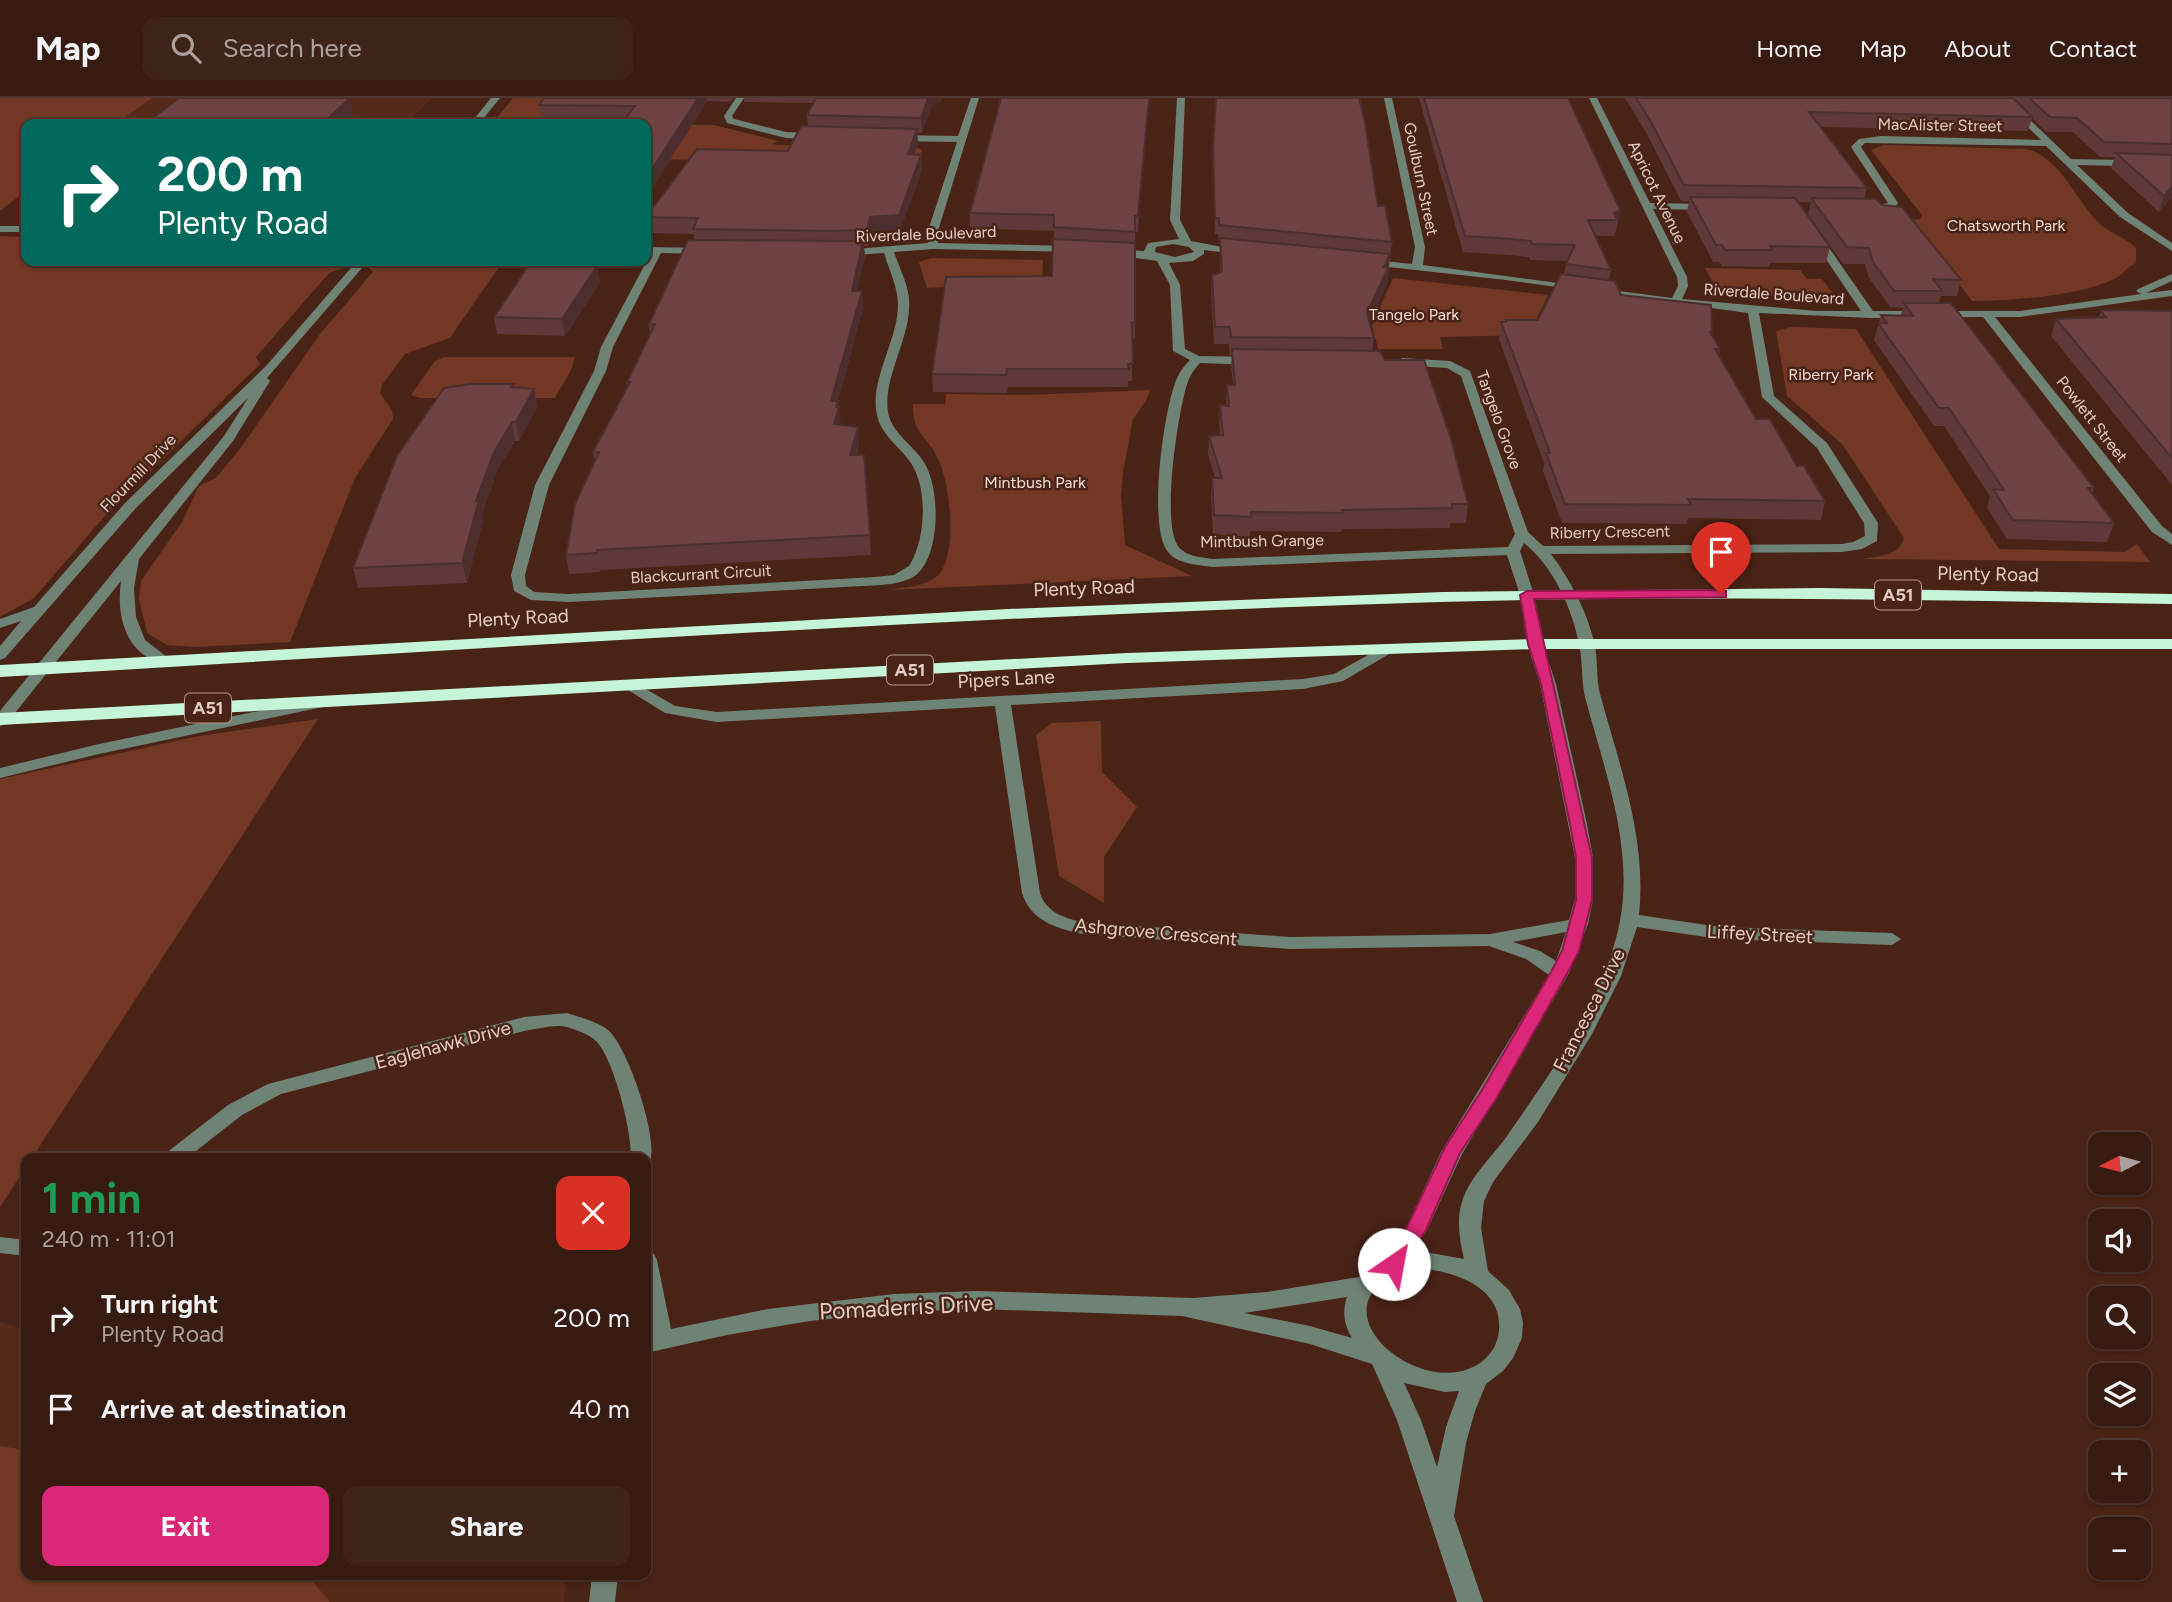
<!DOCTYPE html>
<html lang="en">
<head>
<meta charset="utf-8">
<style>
	body { margin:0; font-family:Figtree,sans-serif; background:#3e2319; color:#f1f3f6; height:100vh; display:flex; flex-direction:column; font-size:26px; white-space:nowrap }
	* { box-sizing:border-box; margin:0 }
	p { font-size:23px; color:#aaa19f }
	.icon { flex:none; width:38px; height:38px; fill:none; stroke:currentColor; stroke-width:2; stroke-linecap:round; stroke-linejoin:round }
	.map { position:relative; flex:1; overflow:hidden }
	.drawer { position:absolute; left:21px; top:1055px; width:630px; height:427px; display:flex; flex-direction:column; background:#371a10; border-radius:14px; box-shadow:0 2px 5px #0004,0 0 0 2px #513830 }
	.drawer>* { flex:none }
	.banner { position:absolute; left:21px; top:21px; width:630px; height:147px; border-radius:14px; box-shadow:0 2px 5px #0004,0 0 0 2px #513830; background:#00695c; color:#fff; overflow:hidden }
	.needle { width:46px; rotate:264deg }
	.buttons { position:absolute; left:2088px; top:1034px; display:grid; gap:14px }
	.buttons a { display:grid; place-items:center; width:63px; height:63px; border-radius:14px; background:#371a10; box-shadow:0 2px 5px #0004,0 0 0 2px #513830; font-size:35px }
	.pin { position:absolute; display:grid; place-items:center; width:60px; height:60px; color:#fff; margin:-72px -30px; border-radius:50% 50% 50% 0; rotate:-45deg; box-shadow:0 0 7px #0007 }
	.pin .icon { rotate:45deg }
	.me { position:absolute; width:77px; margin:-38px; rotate:33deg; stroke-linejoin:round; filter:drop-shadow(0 0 5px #0008) }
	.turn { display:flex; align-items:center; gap:24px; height:147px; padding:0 21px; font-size:32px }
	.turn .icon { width:91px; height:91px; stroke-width:2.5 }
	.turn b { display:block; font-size:49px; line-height:60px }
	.round { display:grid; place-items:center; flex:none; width:74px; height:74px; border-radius:14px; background:#3e2319 }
	.overview { display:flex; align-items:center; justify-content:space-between; height:119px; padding:0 21px }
	h1 { font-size:42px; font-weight:700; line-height:52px; color:#1e9e55 }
	.cta { display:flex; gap:14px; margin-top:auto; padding:14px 21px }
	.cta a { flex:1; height:80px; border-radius:14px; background:#db2777; color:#fff; font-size:28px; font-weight:700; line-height:80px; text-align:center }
	.cta a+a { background:#3e2319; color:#f1f3f6 }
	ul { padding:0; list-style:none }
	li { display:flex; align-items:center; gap:21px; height:91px; padding:0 21px }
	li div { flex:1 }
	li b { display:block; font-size:26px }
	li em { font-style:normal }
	header { display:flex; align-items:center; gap:42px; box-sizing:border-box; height:98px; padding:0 35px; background:#371a10; border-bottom:2px solid #513830 }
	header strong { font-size:33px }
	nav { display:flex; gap:38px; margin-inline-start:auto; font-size:24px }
	.search { width:490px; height:63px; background:#3e2319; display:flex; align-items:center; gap:18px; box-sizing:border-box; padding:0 24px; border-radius:14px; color:#aaa19f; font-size:26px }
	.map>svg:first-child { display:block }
</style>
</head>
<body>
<header>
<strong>Map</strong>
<div class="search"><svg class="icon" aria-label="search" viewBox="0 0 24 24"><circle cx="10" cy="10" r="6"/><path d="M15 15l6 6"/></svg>Search here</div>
<nav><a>Home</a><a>Map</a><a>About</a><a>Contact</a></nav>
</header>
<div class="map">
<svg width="2172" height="1504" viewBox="0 0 2172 1504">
	<rect width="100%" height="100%" fill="#492316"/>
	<path fill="#562919" d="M152,0h280l-26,26h-290z
		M0,1224l26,8v245h540l-2,27h-564z"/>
	<path fill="#723823" d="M0,0h152l-36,26h-90v67l-26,20z
		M513,0h101l-18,26h-104z
		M641,26l73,1 64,16 -6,3 6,1 61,2 67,-5 16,8 -5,14 -271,-5v-35z
		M1884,47l142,4c34,7 50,52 73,74 11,11 27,14 37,25v15c-10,4 -13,12 -22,16 -34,17 -104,22 -142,22l-63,-81 11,-1 2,-4 -51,-65z
		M0,138l26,1v24h322l-5,7 -14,5 -73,84 4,7 -156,153 -70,81 -34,19z
		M931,160l112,2 -1,22 -115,6 -8,-26z
		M376,163h127l-53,77 -45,16 -23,31 -2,8 12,17 1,9 -38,59 -65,164 -95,5 -28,-2 -20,-12 -8,-34 2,-18 41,-59 17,-36 17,-8 26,-32 78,-112 53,-62 -5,-5z
		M1705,170l95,2 7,9h15l15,20 -108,-6 -14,-7z
		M1393,180l155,17 -19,40 -89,2 3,12h-65l-6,-24z
		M1791,229l65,2 143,220 126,3 12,-8 13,18 -288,-3c16,-3 36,-2 42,-21l-62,-94 -55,-48 -11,-65z
		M445,259h130l-4,13 -16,28h-135l-9,-3 24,-34z
		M1150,292l-4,11 -13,18 -10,53 -2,24 4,49 67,31 -303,14c16,-3 34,-3 47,-13 23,-18 14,-92 3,-116 -11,-26 -27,-26 -26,-57h32l1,-10 82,1z
		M318,621l-286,439h-6v9l-26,40v-428l199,-43z
		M1101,623l1,51 35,35 -33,50v46l-45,-27 -23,-141 16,-12z
		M0,1348l26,4v125h281l23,27h-330z"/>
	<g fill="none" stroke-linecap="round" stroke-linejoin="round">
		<path fill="#6f8276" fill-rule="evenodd" d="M491,0h9l-21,26h-9z
			M736,0h8l-12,18 2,3 52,13 34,1 5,3 -5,3 -34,-1 -59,-15 -3,-7z
			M971,0h8l-42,136 1,9 138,3 5,3 -5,3 -143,-3 -39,3c6,18 17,37 15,56 -1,35 -26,70 -21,104 3,21 27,34 37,52 15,26 16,90 -9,111 -10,7 -23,9 -35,10l-312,17 -38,-2 -17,-9 -3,-16 24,-90 59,-114 7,-24 50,-94h-5v-6l59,1 5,3 -5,3 -44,-1 -48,94 -7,24 -57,114 -24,90 1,11 8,6 35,2 306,-17 19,-2 15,-9c17,-26 19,-77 2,-103 -11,-16 -30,-28 -34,-48 -8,-34 21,-75 21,-110 0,-18 -9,-35 -14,-52l-42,3 -5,-3 5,-3 86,-7 -1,-9 30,-92 -63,-1 -5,-3 5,-3 64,1z
			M1177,0h8l-5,122 11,21 57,11 -5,3 -39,-5v4l-11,7 -24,2 11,22 5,64 14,7 56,1 6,4 -6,4 -55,-2c-5,5 -9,11 -12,18 -10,29 -27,141 -10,165 8,11 24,11 35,13l295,-12 7,-13 -54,-158 -14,-8 -49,-3 -2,-3 6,-4 48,3 20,10 58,161 15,14 299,-2 11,-2 12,-6 -1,-13 -47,-75 -55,-51 -14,-84 -242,-33 -145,-16v-4l4,-1 47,5 3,-17 -31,-149h8l33,149 -2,18 249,33 6,-12 -1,-9 -88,-179h8l53,105 59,1 5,3 -5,3 -56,-1 34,68 1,9 -6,13 134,12h45l-52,-77 5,-3 4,1 55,79h147l121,-17 -5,-3 2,-2 34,-15v7l-26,12 26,-3v6l-152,21h-25l167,209 10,8v11l-20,-13 -169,-215 -113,1 -111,-5 15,83 53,47 51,80 -1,18 -15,8 -20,3 -291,2c20,27 37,59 44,92 3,16 1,32 5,48 20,73 47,145 39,221l81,12 172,6 9,6 -9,6 -172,-6 -83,-12 -16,49 -29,58 -54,88 -45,60 -9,19 -3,27 7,43 21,19 11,19 3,14 -1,15 -9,20 -10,13 -17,13 -11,27 -9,32 -12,73 29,86h-26l-60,-182 -25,-56 -62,-20 -128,-28 -205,-7 -83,3 -84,9 -83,14 -81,18v-18l3,-1 -3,-18v-65l8,3 3,6 14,69 97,-20 126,-15 83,-3 216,7 74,-6 92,-15 15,-13 10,-3 23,-35 34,-74 108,-177 -23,-16 -37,-13 -199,3 -208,-15c-26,-6 -51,-13 -60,-41l-27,-187 -278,16 -52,-9 -45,-28 8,-5 6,2 41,24 42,6 586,-33 31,-5 52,-29 5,2 3,3 -3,3 -48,28 -40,8 -292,16 29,188c6,19 24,25 42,29l208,15 200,-3 79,-14 6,-21v-41l-35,-174 -13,-40 -7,-49 -13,-40 -294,12c-14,-2 -36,-3 -45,-15 -21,-25 -4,-145 9,-174 3,-7 8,-13 13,-18l-17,-9 -3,-66 -13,-24 -43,-6 -5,-3 5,-3 30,2 4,-8 31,-4 -9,-19zM1173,146l16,3 5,5 -19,5 -20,-5 1,-5zM1524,445c29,23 48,65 55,101 4,18 2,35 6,53 19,72 49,149 35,224 -15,78 -69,151 -113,215 -15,21 -37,40 -45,66 -6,18 -2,39 2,57l-50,-9 13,-20 35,-76 107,-181 19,-49 5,-25v-41l-6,-34 -31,-140 -13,-40 -9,-49 -14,-44zM1566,834l-10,29 -16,-10 -27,-9zM1415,1170c35,2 88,17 84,62 -1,11 -5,20 -13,28 -53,50 -169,-39 -96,-81 7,-5 17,-7 25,-9zM1347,1199c-5,14 -3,28 5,41l-42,-12 -66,-13zM1404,1285l41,9 14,-1 -13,36 -9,40 -16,-47z
			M1998,0h9l64,61 101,2v6l-95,-2 51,48 44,30v8l-52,-34 -74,-71 -181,-3 -4,4 37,56 -4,6 -28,3v-4l22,-5 -37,-56 8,-8 22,-3 160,4z
			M0,128h26v6h-26z
			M357,163h11l-101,117 3,3 -37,60 -94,118 -5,29 2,29 9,23 22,17 3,3 -3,3c-8,2 -13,-1 -20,-6 -25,-16 -30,-48 -26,-76l-115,143 -6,2v-15l224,-275 24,-38 -113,111 -130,149 -5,2v-14l21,-25 -21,7v-9l34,-12 91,-104 141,-137z
			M317,601l6,2 2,3 -2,3 -224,47 -99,24v-10l99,-24z
			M567,915c12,4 31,9 41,17 19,15 53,113 41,133l-3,2v-7h-15c1,-26 -17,-99 -35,-117 -6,-6 -21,-12 -29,-14 -12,-3 -30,2 -43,4l-243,63 -39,21 -55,43h-25l4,-5 62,-48 40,-21 256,-67z
			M0,1139l26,3v16l-26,-3z
			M592,1477h26l-3,27h-26z"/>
		<path fill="#c5f5d9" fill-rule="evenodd" d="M1820,490l352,6v10c-244,-4 -488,-9 -732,-2 -480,14 -960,47 -1440,75v-12l1008,-56 435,-17z
			M1535,541h637v10h-637l-408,14 -1127,62v-12l1127,-60z"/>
	</g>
	<path fill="#5f3939" d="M544,0h190l-4,4 -23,-1 -56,89h-5v-66l-22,-3 -82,-2 -3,-14z
		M744,0h198l-1,3 -9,4 -10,28 -5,-1 1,12 -4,10 7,1 1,15 -22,60 -29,3 -3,13h-4l1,11 -8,34 6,17 -25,93 2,24 19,20 -2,10h7l7,100 -271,15v2l-31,2 -3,-19 29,-94 -2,-9 34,-66v-4l23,-48 -1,-10 45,-84v-6l-47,-1 -1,-16 142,-66 20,-25 -1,-11 6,-12 -69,-1z
		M1149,0l-11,134h-3v107h-3v42h-4v6h-120l-1,6 -74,-1 -1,-18 120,-98 2,-45 -84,-3v-15z
		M1216,0l162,108 14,36 -5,42 -18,38 5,16 -2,13 96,153 -2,19h-16v5l-108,1 -1,3 -91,-1v6l-37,-3 -2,-38 1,-18h3l-7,-24 1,-18 11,-1 -1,-11 1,-19h6l1,-20h6l-2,-19 1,-11h-2l-1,-11h-15l-3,-52 1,-17 8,-2v-32h-1l-1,-7h-3l-2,-69z
		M1419,0h149l52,112 -5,26h-19l15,34 -2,10 12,15 91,37v3l8,14 -1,7 37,63 41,47 28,35 -4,19 -133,-2 -1,6 -125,-1 -19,-52 1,-8 -45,-124 2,-17h4l1,-2h32l26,-46 3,-13 -37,-1 -1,-3 -19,-2 -47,-3z
		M1625,0h547v99l-13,15 -48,-44 4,-11h-15l-27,-25h-27l-14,-14 -4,13 -207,-4 46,61 -3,11 18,6 79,75 -4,16h-16l-2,7 155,185 -2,6 22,29 -7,19 -100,-3 -20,-31 3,-12 -46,-70h-10l-60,-86 7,-25h20l2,-7 -13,-1 -21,-29 -4,-14h-22l-35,-50 3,-12h-13l32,45 -4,16h-56l-1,4 -47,-1 -3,-4h-6l-26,-50 2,-11h-8l-34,-67z
		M597,168l3,16 -35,54 -68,-2 -3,-17z
		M2101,213h71v174l-121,-149 5,-17 43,-2z
		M514,289l20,2 3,18 -18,34h-4l-18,30 -15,44 1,5 -16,63 -109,5 -5,-20z"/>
	<path fill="#4d2e2e" d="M350,0l6,26h-34z
		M698,0h9v3l-56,89 -2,-16z
		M928,0h14l-1,3 -9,4 -10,28 -1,-15z
		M1149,0l-11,134v-16z
		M917,31l1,15 -9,25 -1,-15z
		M921,57l1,15 -22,60 -29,3 -3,13 -1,-16 3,-13z
		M2172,89v10l-13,15 5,-16z
		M1620,112l-3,16 1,-6 -4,-7z
		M863,143l2,16 -12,51 -1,-17z
		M1390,156l-3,30 -21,46 1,-17 17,-46z
		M597,168l3,16 -35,54 -3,-17z
		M862,193l1,17 -30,111 -2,-18z
		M534,291l3,18 -18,34 -3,-19z
		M838,303l1,8v-2l2,19 -7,-2z
		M512,324l3,19 -18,30 -15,44 1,5 -16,63 -5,-20 14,-62 18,-49z
		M858,329l1,18 -7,29 -2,-19z"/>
	<path fill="#6e4242" stroke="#4d2e2e" stroke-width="2" d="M179,0h171l-28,26h-177z
		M544,0h154l-49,76h-3v-50h-25l14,-18 -96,-1z
		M816,0h112l-7,20 -114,-3z
		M1001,0h148l-11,118h-3v16l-81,-5v-12l-84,-2z
		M1216,0h143l6,25 13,83h7l7,36 -173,-17v-7h-4l-2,-68z
		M1424,0h144l52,112 -6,3 4,7h-30l23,50 -45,-6 9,-19 -43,-1 -1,-3 -19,-2 -47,-3z
		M1636,0h377l19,19 -223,-5 58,76 -183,-3 -34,-65z
		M2029,0h143v46l-68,-2 -27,-24 -27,-1z
		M801,28l116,3 -9,25 13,1 -22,60 -29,2 -3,13 -36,1 -138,-2 5,-11 -52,-1 51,-68 91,2z
		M2116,55l56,2v32l-8,9z
		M1690,99l105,1 35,49 -60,-1 2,4h-47l-3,-5h-6z
		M1811,100l65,1 6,6 20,2 59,73 -28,-1 9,12h-48l-21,-29 -4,-14 -22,-1z
		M1220,140l170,16 -6,13 4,1 -21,45 7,25 -143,-1 -1,-10h-15l-3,-52 10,-3z
		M1053,141l82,4v79h-3l1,41 -5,1 1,5h-122l-1,6 -74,-1 14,-97 106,-1z
		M688,142l175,1 -11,50h10l-31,110h7l-2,6h3l-5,17 24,3 -8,28h14l6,80 -273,15v3l-31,2 9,-51 24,-52h-6l37,-70h-3l28,-58h-6z
		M528,168h69l-35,53 -68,-2z
		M1561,176l54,7 6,14 90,10 1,27h-2l10,17h-5l41,70h14l27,47h7l21,35 -137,-2 3,6 -126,-1 -19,-51h4l-49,-131h5v-2h32z
		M1904,205h47l143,185h-6l26,35 -101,-3 -20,-31 11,1 -55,-82h-10l-61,-85h9l-6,-8 32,1z
		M2105,212l67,1v147l-116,-139 50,-2 -5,-6z
		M1232,251l148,2 5,9h39l27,79 17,65h-16v4l-110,2 1,3 -92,-1v5l-37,-2 -2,-37h10l-13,-42 14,-1 -3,-30 9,1 -2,-21h8z
		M471,286h43l-3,3 23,2 -18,33h-4l-18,30 -18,49 3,-1 -17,63 -109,5 44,-112 47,-68z"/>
	<path fill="#db2777" stroke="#8e194d" stroke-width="2" d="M1721,492l5,1v6l-192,2 58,259v42l-13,51 -11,21 -72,127 -36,54 -34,77 -25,39 -7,2 -7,-2 -3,-5 23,-37 38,-80 37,-57 69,-118 11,-21 14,-51v-42l-6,-34 -29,-140 -13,-40 -8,-49 7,-4z"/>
	<g text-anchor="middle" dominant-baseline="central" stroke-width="5" stroke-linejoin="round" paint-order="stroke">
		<g font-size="16" fill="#e6cdc4" stroke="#492316">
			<text transform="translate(1940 27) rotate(1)">MacAlister Street</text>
			<text transform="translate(1421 81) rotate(78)">Goulburn Street</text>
			<text transform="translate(1657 94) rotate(64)">Apricot Avenue</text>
			<text transform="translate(926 136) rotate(-2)">Riverdale Boulevard</text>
			<text transform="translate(1774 196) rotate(4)">Riverdale Boulevard</text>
			<text transform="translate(2092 321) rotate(52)">Powlett Street</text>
			<text transform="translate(1499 322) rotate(70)">Tangelo Grove</text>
			<text transform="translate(138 375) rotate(-46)">Flourmill Drive</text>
			<text transform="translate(1610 434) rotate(-1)">Riberry Crescent</text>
			<text transform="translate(1262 443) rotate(-1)">Mintbush Grange</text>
			<text transform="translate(701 476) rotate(-3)">Blackcurrant Circuit</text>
		</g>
		<g font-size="16" fill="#f6dcd3" stroke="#492316">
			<text x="2006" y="127">Chatsworth Park</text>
			<text x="1414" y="216">Tangelo Park</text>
			<text x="1831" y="276">Riberry Park</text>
			<text x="1035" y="384">Mintbush Park</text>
		</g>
		<g fill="#492316" stroke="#b79a90" stroke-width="2">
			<rect x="1875" y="482.5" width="46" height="29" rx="5"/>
			<rect x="887" y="557.5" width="46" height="29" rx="5"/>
			<rect x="185" y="595.5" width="46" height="29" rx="5"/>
		</g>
		<g font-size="18" font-weight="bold" fill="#e6cdc4">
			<text x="1898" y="497">A51</text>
			<text x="910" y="572">A51</text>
			<text x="208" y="610">A51</text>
		</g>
		<g font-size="19" fill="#e6cdc4" stroke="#492316">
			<text transform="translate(1988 476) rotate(1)">Plenty Road</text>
			<text transform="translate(1084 490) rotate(-2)">Plenty Road</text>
			<text transform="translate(518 520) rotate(-3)">Plenty Road</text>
			<text transform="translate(1006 581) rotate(-3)">Pipers Lane</text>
			<text transform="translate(1156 834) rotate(5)">Ashgrove Crescent</text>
			<text transform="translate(1760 836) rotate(3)">Liffey Street</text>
			<text transform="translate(1589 912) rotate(-63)">Francesca Drive</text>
			<text transform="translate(443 947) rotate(-15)">Eaglehawk Drive</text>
		</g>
		<g font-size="23" fill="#e6cdc4" stroke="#492316">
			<text transform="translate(906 1209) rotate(-3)">Pomaderris Drive</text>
		</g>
	</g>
</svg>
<div class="buttons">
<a><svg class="needle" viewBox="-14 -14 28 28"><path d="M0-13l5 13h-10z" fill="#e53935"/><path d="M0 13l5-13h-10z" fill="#aaa19f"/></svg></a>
<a><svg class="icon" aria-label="sound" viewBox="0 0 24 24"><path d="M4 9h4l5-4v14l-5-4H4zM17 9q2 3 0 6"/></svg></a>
<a><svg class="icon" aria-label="search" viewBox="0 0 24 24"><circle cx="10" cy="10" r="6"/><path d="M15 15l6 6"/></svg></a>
<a><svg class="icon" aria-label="layers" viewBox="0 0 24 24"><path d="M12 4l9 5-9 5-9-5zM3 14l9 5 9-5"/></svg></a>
<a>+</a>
<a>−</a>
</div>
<div class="pin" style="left:1721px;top:496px;background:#d93025"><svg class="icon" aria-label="arrive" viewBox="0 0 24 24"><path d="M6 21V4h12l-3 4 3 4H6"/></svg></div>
<svg class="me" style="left:1394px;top:1166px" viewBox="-20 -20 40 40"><circle r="19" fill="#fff"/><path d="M0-13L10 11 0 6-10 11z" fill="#db2777"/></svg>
<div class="banner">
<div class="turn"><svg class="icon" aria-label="right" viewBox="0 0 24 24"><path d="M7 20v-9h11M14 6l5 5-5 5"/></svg><div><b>200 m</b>Plenty Road</div></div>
</div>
<section class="drawer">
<div class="overview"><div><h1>1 min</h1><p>240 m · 11:01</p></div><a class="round" style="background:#d93025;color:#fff"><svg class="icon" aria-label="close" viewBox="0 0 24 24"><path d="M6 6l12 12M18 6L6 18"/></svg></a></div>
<ul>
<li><svg class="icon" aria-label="right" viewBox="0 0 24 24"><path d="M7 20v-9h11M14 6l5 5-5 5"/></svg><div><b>Turn right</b><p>Plenty Road</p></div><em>200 m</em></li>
<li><svg class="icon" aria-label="arrive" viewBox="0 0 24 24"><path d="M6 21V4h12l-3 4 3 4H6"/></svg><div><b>Arrive at destination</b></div><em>40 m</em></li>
</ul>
<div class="cta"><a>Exit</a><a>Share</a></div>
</section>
</div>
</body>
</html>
